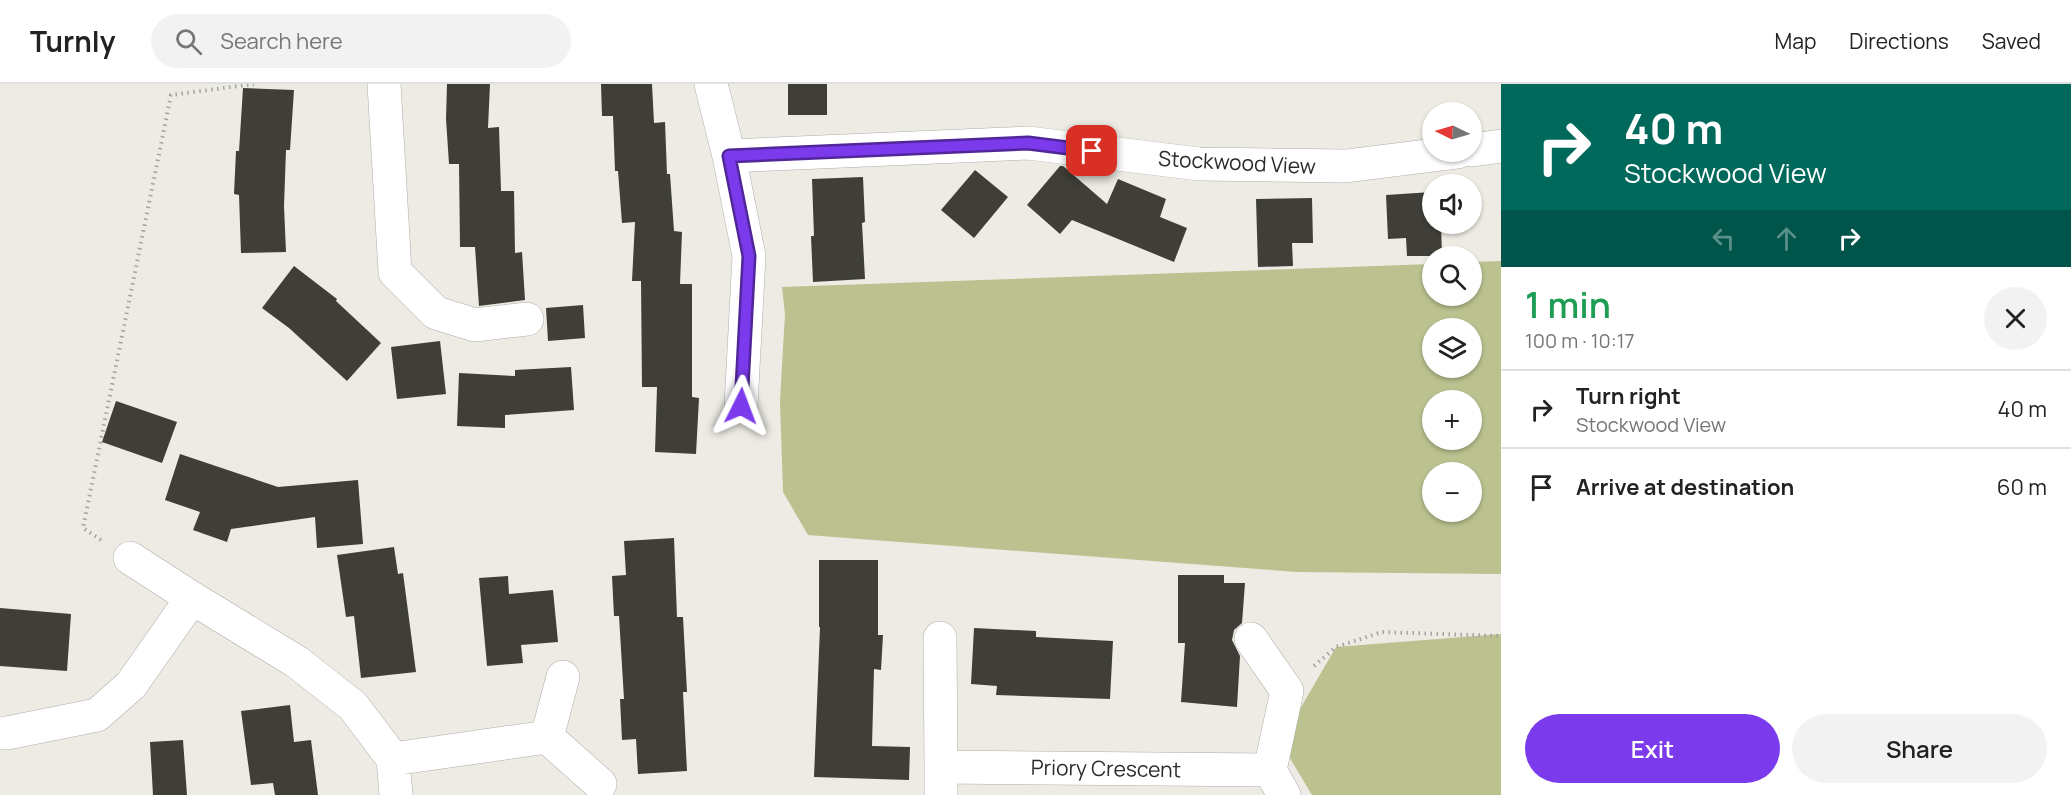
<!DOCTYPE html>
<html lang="en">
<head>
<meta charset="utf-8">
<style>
	body { margin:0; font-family:Manrope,sans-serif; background:#f2f2f2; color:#222; height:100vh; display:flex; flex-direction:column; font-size:22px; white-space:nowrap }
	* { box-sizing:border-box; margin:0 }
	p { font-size:20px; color:#767676 }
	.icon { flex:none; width:33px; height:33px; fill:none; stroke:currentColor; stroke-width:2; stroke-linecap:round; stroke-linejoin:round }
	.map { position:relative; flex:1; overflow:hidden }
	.side { display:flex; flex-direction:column; background:#fff; width:570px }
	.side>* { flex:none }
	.hud { background:#00695c; color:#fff; overflow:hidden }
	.needle { width:39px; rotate:275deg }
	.tools { position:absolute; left:1422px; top:18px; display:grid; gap:12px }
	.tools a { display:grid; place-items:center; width:60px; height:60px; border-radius:50%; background:#fff; box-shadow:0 2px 4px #0004; font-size:30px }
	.pin { position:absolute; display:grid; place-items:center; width:51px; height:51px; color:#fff; margin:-26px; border-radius:12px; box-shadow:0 3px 9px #0006 }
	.me { position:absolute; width:66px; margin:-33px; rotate:3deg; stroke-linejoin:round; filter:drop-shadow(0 0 4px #0008) }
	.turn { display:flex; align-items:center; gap:21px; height:126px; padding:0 24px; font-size:27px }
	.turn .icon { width:78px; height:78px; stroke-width:2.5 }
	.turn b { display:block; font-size:42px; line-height:51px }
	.lanes { display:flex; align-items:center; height:57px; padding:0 24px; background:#0003; justify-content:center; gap:30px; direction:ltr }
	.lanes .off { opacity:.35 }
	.round { display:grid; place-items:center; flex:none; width:63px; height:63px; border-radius:32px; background:#f2f2f2 }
	.head { display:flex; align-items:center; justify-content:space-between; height:102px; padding:0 24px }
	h1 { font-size:36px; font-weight:600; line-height:45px; color:#1e9e55 }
	.action { display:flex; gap:12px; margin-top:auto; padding:12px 24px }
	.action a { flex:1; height:69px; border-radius:36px; background:#7c3aed; color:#fff; font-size:24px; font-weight:600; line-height:69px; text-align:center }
	.action a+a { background:#f2f2f2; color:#222 }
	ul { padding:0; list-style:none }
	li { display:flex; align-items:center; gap:18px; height:78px; padding:0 24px; border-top:2px solid #e0e0e0 }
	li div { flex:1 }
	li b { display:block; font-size:22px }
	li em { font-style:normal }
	header { display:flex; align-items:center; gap:36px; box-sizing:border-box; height:84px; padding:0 30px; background:#fff; border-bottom:2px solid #e0e0e0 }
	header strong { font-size:28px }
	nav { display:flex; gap:33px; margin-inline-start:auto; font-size:21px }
	.search { width:420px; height:54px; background:#f2f2f2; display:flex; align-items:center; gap:15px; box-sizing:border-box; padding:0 21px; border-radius:33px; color:#767676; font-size:22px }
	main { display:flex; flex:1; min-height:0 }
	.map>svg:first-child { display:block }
</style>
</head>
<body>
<header>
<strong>Turnly</strong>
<div class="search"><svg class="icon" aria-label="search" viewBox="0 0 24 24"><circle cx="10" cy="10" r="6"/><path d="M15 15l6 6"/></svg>Search here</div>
<nav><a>Map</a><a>Directions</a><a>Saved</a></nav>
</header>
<main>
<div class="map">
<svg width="1501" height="711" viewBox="0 0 1501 711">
	<rect width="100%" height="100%" fill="#edebe4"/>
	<path fill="#bbc18f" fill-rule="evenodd" d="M1501,177v313l-204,-2 -489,-37 -25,-43 -3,-91 5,-87 -3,-27 650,-23v32h40v-34zM1432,244h40v40h-40zM1432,316h40v40h-40zM1432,388h40v40h-40z
		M1501,550v161h-189l-24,-40 12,-46 36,-62z"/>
	<path fill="#3f3e38" d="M447,0h43l-2,44 11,-1 2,64h13l1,62 7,-1 3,48 -46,6 -4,-59h-15l-1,-83h-10l-3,-45z
		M601,0h51l2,39 11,-1 2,52h3l4,57 8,1 -2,52h12v113l7,1 -3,56 -41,-2 2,-65h-15l-1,-106h-9l3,-59 -13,1 -4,-52h-3l-2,-55h-11z
		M788,0h39v31h-39z
		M243,4l51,2 -4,60h-4l-2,56 2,46 -45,1 -2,-58 -5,-1 2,-43h3z
		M1060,82h3l44,38 11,-25 48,20 -6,18 27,11 -13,34 -102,-42 -12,14 -33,-29z
		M975,86l33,27 -34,41 -33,-28z
		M863,93l2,45 -3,1 3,56 -52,3 -2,-46h3l-2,-57z
		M1432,108v32h9l1,32h-35l-1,-18 -18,1 -2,-44z
		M1312,114l1,45h-21l1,23 -35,1 -2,-68z
		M294,182l43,33 -1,2 45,42 -34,38 -58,-53 -27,-20z
		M583,221l2,33 -37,3 -2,-33z
		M440,257l6,53 -49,5 -6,-52z
		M571,283l3,43 -69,5v13l-48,-2 2,-53 56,3v-6z
		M116,317l61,21 -15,41 -60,-21z
		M180,370l98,33 80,-7 5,64 -46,4 -2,-31 -84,12 -4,13 -34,-12 7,-18 -35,-12z
		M674,454l3,79h6l4,75h-4l4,79 -49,3 -2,-35 -14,1 -2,-41h4l-5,-83h-5l-2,-40 14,-1 -2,-34z
		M394,463l4,27 5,-1 13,99 -55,6 -7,-62 -8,1 -9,-62z
		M819,476h59v75h5l-2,35 -7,-1 -2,77 38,1 -1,33 -95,-3 6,-150h-1z
		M1178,491h46v8h21l-3,40 -8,7 -2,10 8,16 -3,51 -56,-5 4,-59h-7z
		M508,492l1,18 44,-4 5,52 -37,3 2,18 -36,3 -8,-88z
		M0,524l71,6 -4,57 -67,-5z
		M974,544l62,3v6l77,4 -3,58 -114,-4 1,-9 -26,-2z
		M290,621l4,37 17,-2 7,55h-43l-2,-12 -22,2 -10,-74z
		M183,656l4,55h-34l-3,-53z"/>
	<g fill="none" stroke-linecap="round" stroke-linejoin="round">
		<g stroke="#afada7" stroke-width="34">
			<path id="minor" d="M384,0l11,188 41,41 39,12 52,-6
				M711,0l18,72 20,100 -8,150
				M1472,66l29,-4
				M729,72l299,-13 171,21 147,2 112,-14
				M130,474l62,40
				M940,554l1,129
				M1251,555l36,52 -17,79 14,25
				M0,649h7l90,-18 34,-30 61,-87 105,64 56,44 40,53 3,36
				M547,653l16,-60
				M393,675l154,-22 53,47
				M941,711v-28l329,3"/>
		</g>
		<path stroke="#a5a39e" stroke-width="4" stroke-dasharray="1.5 4.5" stroke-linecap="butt" d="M101,456l-18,-12 88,-433 83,-11
			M1314,582l22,-19 46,-15 119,4"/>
		<use href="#minor" stroke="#fff" stroke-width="33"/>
	</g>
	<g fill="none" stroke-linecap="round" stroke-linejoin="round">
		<g stroke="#51269a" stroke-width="15">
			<path id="route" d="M741,322l8,-150 -20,-100 299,-13 64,8"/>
		</g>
		<use href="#route" stroke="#7c3aed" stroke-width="10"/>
	</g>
	<g text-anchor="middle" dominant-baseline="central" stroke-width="6" stroke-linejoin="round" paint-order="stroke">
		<g font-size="21" fill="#2c2b29" stroke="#fff">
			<text transform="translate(1237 78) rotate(3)">Stockwood View</text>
			<text transform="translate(1106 684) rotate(1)">Priory Crescent</text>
		</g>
	</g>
</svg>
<div class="tools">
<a><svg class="needle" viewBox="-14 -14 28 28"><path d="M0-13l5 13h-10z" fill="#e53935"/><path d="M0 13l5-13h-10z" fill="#767676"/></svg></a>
<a><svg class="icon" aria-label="sound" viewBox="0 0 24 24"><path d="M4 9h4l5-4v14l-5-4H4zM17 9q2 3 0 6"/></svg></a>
<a><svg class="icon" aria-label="search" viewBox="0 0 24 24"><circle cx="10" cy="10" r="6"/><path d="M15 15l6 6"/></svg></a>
<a><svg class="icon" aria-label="layers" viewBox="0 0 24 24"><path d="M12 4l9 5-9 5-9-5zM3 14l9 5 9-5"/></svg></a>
<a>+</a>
<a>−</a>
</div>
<div class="pin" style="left:1092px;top:67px;background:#d93025"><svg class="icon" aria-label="arrive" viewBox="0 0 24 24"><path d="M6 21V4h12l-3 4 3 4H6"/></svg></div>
<svg class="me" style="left:741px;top:322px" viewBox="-20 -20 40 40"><path d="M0-17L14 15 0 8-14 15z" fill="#7c3aed" stroke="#fff" stroke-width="4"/></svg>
</div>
<section class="side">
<div class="hud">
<div class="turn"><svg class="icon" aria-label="right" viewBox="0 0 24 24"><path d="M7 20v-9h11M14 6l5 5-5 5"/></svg><div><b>40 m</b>Stockwood View</div></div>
<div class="lanes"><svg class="icon off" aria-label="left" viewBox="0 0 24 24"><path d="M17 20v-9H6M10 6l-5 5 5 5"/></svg><svg class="icon off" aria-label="ahead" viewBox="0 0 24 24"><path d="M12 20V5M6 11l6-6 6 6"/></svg><svg class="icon" aria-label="right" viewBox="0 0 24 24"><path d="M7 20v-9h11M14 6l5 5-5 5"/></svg></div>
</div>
<div class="head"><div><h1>1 min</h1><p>100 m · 10:17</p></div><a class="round"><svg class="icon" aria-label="close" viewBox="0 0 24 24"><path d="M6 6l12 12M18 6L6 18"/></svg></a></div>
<ul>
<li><svg class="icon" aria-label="right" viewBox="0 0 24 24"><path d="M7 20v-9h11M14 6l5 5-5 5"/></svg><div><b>Turn right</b><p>Stockwood View</p></div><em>40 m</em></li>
<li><svg class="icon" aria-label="arrive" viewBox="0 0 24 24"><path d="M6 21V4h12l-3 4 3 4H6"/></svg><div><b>Arrive at destination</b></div><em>60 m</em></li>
</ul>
<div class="action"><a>Exit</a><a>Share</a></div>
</section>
</main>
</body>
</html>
